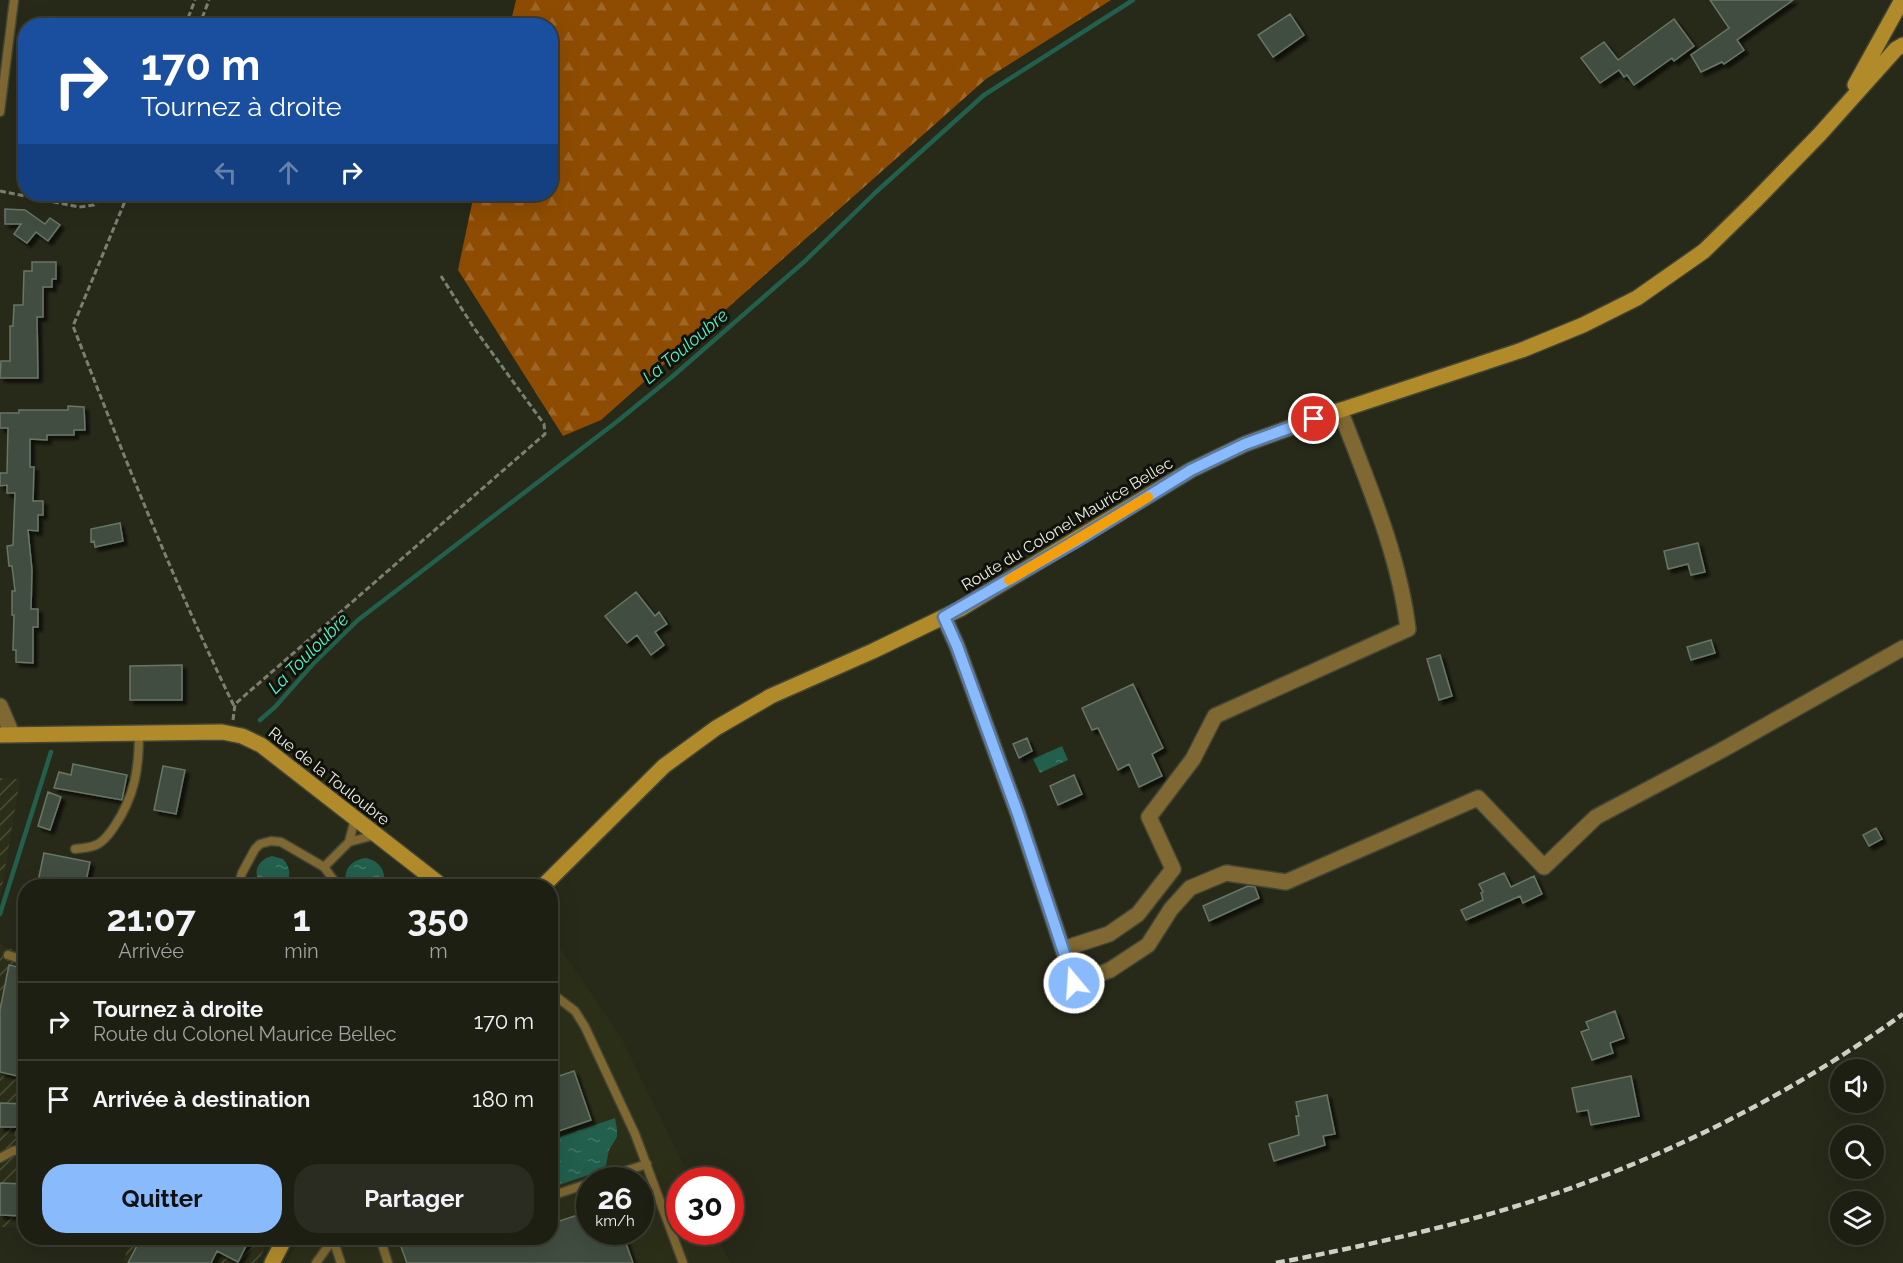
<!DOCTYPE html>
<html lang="fr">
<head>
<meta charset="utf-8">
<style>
	body { margin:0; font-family:Raleway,sans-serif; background:#2a2c21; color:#f1f3f6; height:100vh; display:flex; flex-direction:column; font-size:22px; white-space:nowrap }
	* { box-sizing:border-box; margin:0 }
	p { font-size:20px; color:#a0a2a0 }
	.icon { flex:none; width:33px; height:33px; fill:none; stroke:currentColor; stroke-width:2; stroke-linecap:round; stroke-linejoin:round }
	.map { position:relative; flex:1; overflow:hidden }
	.side { position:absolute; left:18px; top:879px; width:540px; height:366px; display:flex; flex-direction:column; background:#1d1f13; border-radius:24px; box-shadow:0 6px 24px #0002,0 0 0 2px #3b3d33 }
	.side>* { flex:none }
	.guide { position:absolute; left:18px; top:18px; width:540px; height:183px; border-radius:24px; box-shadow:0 6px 24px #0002,0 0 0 2px #3b3d33; background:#1a4fa0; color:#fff; overflow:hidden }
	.controls { position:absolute; left:1830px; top:1059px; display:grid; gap:12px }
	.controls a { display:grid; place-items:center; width:54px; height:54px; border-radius:50%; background:#1d1f13; box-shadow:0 6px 24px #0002,0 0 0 2px #3b3d33; font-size:30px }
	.speed { position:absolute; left:576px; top:1167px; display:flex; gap:12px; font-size:30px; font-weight:700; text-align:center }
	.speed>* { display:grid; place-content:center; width:78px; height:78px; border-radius:50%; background:#1d1f13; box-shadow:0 6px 24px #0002,0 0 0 2px #3b3d33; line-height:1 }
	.speed small { font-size:15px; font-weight:400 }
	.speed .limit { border:9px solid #d22; background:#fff; color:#111 }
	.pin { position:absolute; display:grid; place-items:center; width:51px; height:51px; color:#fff; margin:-26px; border:3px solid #fff; border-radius:50%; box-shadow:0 2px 6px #0007 }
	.me { position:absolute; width:66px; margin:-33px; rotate:342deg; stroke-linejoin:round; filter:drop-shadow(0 0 4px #0008) }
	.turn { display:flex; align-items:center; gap:21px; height:126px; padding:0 24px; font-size:27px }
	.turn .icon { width:78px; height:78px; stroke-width:2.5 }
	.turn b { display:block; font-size:42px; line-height:51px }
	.lanes { display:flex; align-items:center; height:57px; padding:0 24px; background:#0003; justify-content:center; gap:30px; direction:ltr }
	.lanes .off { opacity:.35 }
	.eta { display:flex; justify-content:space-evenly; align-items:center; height:102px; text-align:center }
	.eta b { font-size:36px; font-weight:700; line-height:42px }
	.primary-button { display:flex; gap:12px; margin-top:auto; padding:12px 24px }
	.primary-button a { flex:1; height:69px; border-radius:24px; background:#88bafc; color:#111; font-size:24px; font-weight:700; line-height:69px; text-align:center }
	.primary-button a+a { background:#2a2c21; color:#f1f3f6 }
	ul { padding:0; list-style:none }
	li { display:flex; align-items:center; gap:18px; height:78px; padding:0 24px; border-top:2px solid #3b3d33 }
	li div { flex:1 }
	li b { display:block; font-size:22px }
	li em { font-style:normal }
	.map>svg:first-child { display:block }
</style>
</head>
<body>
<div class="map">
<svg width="1903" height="1263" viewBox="0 0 1903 1263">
	<defs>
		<pattern id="industrial-furrows" width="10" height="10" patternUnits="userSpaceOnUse" patternTransform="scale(1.5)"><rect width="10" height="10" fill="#2c2f18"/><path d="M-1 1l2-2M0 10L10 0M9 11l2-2" fill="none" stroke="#4b4d39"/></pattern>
		<pattern id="forest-firs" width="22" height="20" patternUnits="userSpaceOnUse" patternTransform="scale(1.5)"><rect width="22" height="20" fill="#8e4c02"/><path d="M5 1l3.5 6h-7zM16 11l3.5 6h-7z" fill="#9e6627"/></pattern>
		<pattern id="water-ripples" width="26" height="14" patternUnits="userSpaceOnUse" patternTransform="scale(1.5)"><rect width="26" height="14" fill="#225f4d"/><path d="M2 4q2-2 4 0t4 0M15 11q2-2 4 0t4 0" fill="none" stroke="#427666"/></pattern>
		<filter id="shadow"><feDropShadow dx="4" dy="4" stdDeviation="1.5" flood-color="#0009"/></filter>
	</defs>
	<rect width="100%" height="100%" fill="#272919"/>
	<path fill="#2c2f18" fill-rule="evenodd" d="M551,935l70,102 70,143h-11v52h35l16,31h-445l14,-25h250zM590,1180h50v52h-50z"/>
	<path fill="url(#industrial-furrows)" d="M0,778l20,1 -20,120z
		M0,945l26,9 -1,274 -25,-1z
		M131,1238h139l-13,25h-134z"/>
	<path fill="url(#forest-firs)" d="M516,0h595l-125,79 -385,341 -38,16 -105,-166 16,-76h76v-168l-40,-1z"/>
	<path fill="url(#water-ripples)" d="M1062,746l6,14 -28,13 -7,-14z
		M272,856l11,3c8,9 9,19 0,27h-21c-10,-11 -6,-26 10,-30z
		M366,858c15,3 21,15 17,28h-36c-5,-15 3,-26 19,-28z
		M615,1118l2,11v8l-8,13 -3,15 -6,6 -44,15 -5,-11v-35z"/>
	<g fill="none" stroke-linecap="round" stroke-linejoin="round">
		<path stroke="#225f4d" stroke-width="4.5" d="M260,720l15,-13 38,-43 45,-44 261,-200 54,-44 132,-115 71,-69 108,-97 149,-95
			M0,914l51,-162"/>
	</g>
	<path fill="#404d3f" stroke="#687667" stroke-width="1.5" filter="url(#shadow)" d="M1710,0h83l-56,40 7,10 -20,14 -2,-2 -21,10 -10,-17 38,-27z
		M1290,14l14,21 -31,22 -15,-22z
		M1674,19l20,27 -20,15 -2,-3 -38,27 -7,-10 -3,2 -5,-7 -19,13 -19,-25 23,-16 14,18z
		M5,209l20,1 20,14 5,-6 10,7 -12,16 -12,-9 -9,11 -13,-9 7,-10h-16z
		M32,262h24v17h-4v8h-9v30h-6l1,61h-38l1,-17h9v-35h3l1,-21h9l1,-34h8z
		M68,406l16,1 1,23h-11v5h-27v5l-17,-1v28h4l-1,34h10v14h-5v16l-10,-1 4,40 -1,39h7v18h-5v36l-17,-1v-12h-3l1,-35h-2v-24h3l-3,-25h-3l-2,-20 6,-1 2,-52h-8v-8l-7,1v-13h7l1,-45h-8v-15h19v-3h49z
		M120,523l3,18 -28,6 -1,-6 -3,1v-13z
		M1698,543l7,29 -14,3 -3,-11 -20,5 -4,-18z
		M636,592l19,24 4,-4 8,12 -12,8 9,13 -13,10 -14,-20 -10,8 -22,-27z
		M1711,640l4,13 -24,7 -4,-13z
		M1440,655l12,41 -13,4 -12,-41z
		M182,665v35h-52v-34z
		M1133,684l30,64 -11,6 10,22 -23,11 -10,-23 -11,6 -20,-42 -6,2 -10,-22z
		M1027,738l5,13 -13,7 -6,-14z
		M73,764l54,11 -5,25 -68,-12 5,-16 12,3z
		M163,766l22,4 -9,44 -22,-4z
		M1074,775l8,19 -24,11 -8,-19z
		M48,792l13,5 -11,33 -12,-4z
		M1876,828l6,11 -13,7 -6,-11z
		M44,853l46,9 -5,24h-48z
		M1504,873l7,14 23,-11 8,18 -19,9 -3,-7 -54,24 -5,-10 22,-10 -2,-7 2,-1 -4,-8z
		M1248,886l7,1 4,11 -50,23 -6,-15z
		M9,965l17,4v109l-26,-6v-62z
		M1615,1011l9,27 -14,5 3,10 -21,7 -11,-28 8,-3 -3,-7z
		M574,1071l17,49 -41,14v-55z
		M1631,1076l8,40 -48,9 -3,-15 -11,2 -5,-24z
		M1327,1095l8,39 -12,2 2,9 -51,16 -5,-17 30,-9 -3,-19h3l-3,-14z
		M0,1103l26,1v23h-26z
		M0,1183l26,1v32l-26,-1z
		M590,1211v21h32l11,31h-226l-7,-19 18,-6h132v-14z
		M141,1238h109l-12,24 -21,-11 -6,12h-83z"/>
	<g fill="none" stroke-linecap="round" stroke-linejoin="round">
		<g stroke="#434535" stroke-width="11">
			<path id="lane" d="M0,112l14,-112
				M349,842l6,-23
				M75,849c8,-1 16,-1 23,-5 7,-4 12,-11 16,-17 21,-31 25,-58 25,-94
				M324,867l25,-25 26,-7
				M238,886l4,-13 13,-24 5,-5 11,-3 10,1 43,25 14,19
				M8,955l18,6
				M550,992l25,19 10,16 50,107 48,129
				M20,1134h6
				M0,1158l13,-7 13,-3
				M597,1180l50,-16
				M554,1195l36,-12
				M380,1238l8,25
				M333,1239l8,24
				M316,1263l18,-25"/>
		</g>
		<g stroke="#434535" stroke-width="18">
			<path id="street" d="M944,617l13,29 61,168 56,169 36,-13 38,-25 23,-36 19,-21 36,-15 60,9 192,-84 66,69 52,-50 128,-68 179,-101
				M0,706l12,28
				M1063,949l46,-15 29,-20 35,-45 -24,-52 44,-58 22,-43 193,-87c-9,-75 -41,-148 -68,-219"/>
		</g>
		<g stroke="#434535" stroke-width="18">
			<path id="secondary" d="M1855,85l47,-85
				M0,735l222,-3 20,4 19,9 176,137 3,4
				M543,886l121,-120 52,-38 55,-32 102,-45 87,-42 231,-139 54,-26 69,-25 208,-69 61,-25 54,-27 67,-47 50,-49 66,-68 76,-85 7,-4
				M272,1263l13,-25"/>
		</g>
		<path stroke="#7d7f71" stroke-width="3" stroke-dasharray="6 3" stroke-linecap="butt" d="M185,26l10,-26
			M199,26l10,-26
			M0,191l79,16 15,-2 9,-11
			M128,194l-55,132c50,128 101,257 161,380
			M233,720l2,-16 310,-270 -1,-10 -70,-96 -33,-52"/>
		<use href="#lane" stroke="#7f6831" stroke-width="8"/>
		<use href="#street" stroke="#7f6831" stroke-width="15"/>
		<use href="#secondary" stroke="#b18b2a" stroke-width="15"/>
		<path stroke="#ced0c5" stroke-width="4.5" stroke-dasharray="9 4.5" stroke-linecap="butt" d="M1276,1263c78,-15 157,-32 234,-55 140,-42 275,-109 393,-194"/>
	</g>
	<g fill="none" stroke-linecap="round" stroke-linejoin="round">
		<g stroke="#5879a4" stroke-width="15">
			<path id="route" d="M1074,983l-56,-169 -61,-168 -13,-29 132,-76 115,-71 54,-26 69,-25"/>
		</g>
		<use href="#route" stroke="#88bafc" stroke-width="10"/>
		<path stroke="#f59e0b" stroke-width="10" d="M1009,580l139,-83"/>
	</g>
	<g text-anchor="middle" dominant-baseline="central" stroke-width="6" stroke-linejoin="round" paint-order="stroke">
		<g font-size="16" fill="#eceee3" stroke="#10110a">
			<text transform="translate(1067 524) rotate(-31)">Route du Colonel Maurice Bellec</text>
			<text transform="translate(329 776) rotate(38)">Rue de la Touloubre</text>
		</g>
		<g font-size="18" font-style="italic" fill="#54f1c6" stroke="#10110a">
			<text transform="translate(685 346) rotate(-40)">La Touloubre</text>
			<text transform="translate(308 653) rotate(-45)">La Touloubre</text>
		</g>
	</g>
</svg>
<div class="controls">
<a><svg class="icon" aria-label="sound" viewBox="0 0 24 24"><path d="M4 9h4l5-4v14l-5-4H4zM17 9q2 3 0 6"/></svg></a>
<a><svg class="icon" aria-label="search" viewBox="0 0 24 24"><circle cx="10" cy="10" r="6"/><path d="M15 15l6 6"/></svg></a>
<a><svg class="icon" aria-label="layers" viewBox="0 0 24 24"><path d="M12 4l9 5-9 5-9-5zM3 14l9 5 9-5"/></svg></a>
</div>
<div class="speed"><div>26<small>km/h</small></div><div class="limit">30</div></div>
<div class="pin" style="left:1314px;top:419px;background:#d93025"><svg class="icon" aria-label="arrive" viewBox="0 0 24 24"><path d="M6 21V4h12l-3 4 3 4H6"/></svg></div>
<svg class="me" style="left:1074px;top:983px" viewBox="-20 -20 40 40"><circle r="17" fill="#88bafc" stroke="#fff" stroke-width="3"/><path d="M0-11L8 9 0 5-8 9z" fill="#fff"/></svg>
<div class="guide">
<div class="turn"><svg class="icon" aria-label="right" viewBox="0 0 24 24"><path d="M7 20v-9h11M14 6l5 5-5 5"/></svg><div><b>170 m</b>Tournez à droite</div></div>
<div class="lanes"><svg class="icon off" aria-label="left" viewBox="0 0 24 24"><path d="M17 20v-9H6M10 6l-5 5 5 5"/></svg><svg class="icon off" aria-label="ahead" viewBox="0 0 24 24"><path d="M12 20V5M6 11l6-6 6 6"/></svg><svg class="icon" aria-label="right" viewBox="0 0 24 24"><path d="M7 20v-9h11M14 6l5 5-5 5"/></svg></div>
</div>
<section class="side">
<div class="eta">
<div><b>21:07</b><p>Arrivée</p></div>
<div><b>1</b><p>min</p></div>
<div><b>350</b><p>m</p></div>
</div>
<ul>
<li><svg class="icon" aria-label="right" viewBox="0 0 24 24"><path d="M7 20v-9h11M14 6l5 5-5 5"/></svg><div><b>Tournez à droite</b><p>Route du Colonel Maurice Bellec</p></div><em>170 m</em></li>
<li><svg class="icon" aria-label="arrive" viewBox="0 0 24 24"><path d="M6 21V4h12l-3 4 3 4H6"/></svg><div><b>Arrivée à destination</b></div><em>180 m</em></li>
</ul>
<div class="primary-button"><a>Quitter</a><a>Partager</a></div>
</section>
</div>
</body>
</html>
